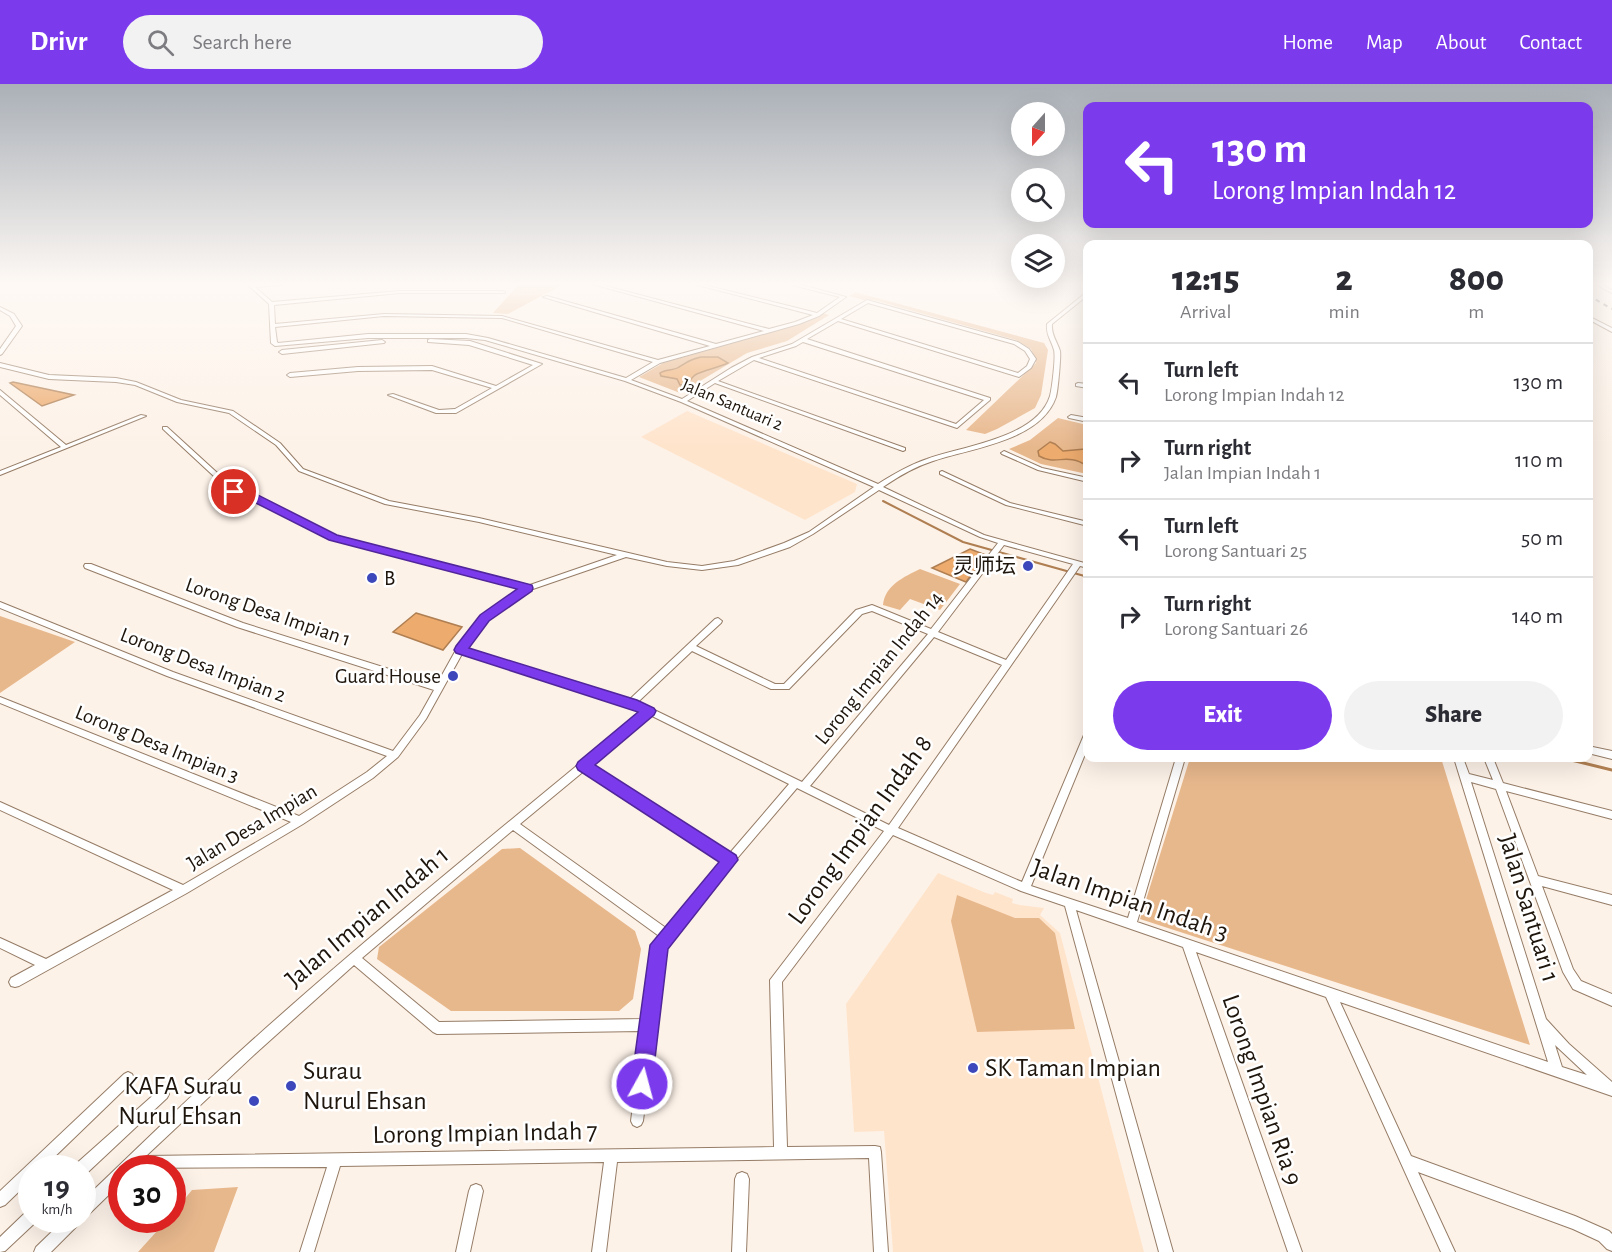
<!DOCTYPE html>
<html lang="en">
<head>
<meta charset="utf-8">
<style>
	body { margin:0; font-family:"Alegreya Sans","Noto Sans SC",sans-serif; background:#f2f2f3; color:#2b2b33; height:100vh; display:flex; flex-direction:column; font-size:22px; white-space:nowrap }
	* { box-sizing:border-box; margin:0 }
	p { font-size:20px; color:#7c7c81 }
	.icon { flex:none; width:33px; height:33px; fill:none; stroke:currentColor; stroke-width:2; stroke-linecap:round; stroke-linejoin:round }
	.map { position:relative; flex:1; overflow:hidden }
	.side { position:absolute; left:1083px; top:156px; width:510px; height:522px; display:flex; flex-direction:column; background:#fff; border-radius:12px; box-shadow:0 6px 24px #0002 }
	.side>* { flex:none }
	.guide { position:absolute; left:1083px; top:18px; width:510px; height:126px; border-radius:12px; box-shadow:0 6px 24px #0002; background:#7c3aed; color:#fff; overflow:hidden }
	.needle { width:39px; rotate:201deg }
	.tools { position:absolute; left:1011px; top:18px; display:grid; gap:12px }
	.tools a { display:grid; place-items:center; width:54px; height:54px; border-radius:50%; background:#fff; box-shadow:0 6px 24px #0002; font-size:30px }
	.speed { position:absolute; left:18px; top:1071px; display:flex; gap:12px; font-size:30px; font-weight:700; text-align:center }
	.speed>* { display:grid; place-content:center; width:78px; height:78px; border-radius:50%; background:#fff; box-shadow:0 6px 24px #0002; line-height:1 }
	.speed small { font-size:15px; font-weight:400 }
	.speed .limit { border:9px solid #d22; background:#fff; color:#111 }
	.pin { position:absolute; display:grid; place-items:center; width:51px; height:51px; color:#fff; margin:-26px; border:3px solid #fff; border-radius:50%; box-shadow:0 2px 6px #0007 }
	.me { position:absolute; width:66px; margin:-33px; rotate:7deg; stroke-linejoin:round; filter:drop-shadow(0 0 4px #0008) }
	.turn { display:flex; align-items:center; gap:21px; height:126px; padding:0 30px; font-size:27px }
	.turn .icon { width:78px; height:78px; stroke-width:2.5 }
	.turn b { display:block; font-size:42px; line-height:51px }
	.eta { display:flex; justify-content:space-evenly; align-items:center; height:102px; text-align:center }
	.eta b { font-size:36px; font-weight:800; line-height:42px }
	.action { display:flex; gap:12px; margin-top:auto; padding:12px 30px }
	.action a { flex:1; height:69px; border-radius:36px; background:#7c3aed; color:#fff; font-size:24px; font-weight:800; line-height:69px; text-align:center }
	.action a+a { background:#f2f2f3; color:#2b2b33 }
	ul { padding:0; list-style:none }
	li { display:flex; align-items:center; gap:18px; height:78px; padding:0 30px; border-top:2px solid #e1e1e2 }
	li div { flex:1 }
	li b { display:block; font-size:22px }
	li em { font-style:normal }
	header { display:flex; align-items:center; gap:36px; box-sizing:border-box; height:84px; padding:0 30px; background:#7c3aed; color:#fff }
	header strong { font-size:28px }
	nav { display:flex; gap:33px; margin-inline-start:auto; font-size:21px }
	.search { width:420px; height:54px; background:#f2f2f3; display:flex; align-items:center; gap:15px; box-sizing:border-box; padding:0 21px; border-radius:33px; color:#7c7c81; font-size:22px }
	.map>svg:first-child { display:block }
</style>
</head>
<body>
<header>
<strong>Drivr</strong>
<div class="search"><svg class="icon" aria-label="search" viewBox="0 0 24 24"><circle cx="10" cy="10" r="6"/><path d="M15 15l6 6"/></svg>Search here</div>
<nav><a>Home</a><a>Map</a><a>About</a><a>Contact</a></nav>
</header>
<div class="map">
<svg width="1612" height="1168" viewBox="0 0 1612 1168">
	<rect width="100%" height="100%" fill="#fdf2e8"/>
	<path fill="#ffe4cc" d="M687,327l170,73 -2,8 -50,28 -164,-83z
		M938,789l48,20 7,2 2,-3 18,7 -1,4 8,2 24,3 -4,7 20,18 84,319h-251l-9,-121 -30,1 -8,-128z"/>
	<path fill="#e8b88d" d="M519,200h45l-56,30 -15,-1z
		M855,208l189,51 4,7 -7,45 -6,13 -38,21 -12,5 -19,-4 70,-67 -5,-14 -15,-9 -142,-40h-11l-14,-4z
		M822,229l7,2 -42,26 -40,12 -67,40 -41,-16 24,-14 116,-33z
		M1058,334l29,7v49l-46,-10 -32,-15 21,-9z
		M920,485l40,15 -20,26 -30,-11 -10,11 -17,-5c2,-20 21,-28 37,-36z
		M0,532l75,26 -75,51z
		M1190,674h251l89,287 -390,-126z
		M520,764l115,83 6,18 -8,50 -14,12h-168l-74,-52 2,-12 123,-98z
		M957,811l58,23h24l16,15 20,96 -98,3 -26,-111z
		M238,1103l-24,65h-76l29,-32h5l1,-7 19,-23z"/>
	<path fill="#edab6e" stroke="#af7e51" stroke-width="1.5" d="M701,273h17l10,6c-10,5 -25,7 -33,12 -7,6 -4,9 -15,10l-3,-6 -16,-3 -1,-3c6,-4 13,-2 19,-6 8,-5 12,-8 22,-10z
		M13,298l61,13 -32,11 -32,-23z
		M1050,358l5,2 8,7 22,-2 2,-6v23c-20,-14 -31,0 -48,-10l-1,-5z
		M970,465l16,6 -20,27 -34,-14z
		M416,529l46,14 -19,23 -50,-18z"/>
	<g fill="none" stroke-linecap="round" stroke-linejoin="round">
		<path stroke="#af7e51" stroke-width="2" d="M883,417l80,41 125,35"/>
		<path stroke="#af7e51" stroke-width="3" d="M1563,674l49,12"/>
		<g stroke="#957c66" stroke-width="2">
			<path id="minor" d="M247,200h35l-2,1 -25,2 17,15 128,-11h103l2,1v1h-105l-126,12 1,19 109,-10 118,2 156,44 52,-14 -167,-49 4,-1 169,48 48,-13 -172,-47h6l171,45 26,-7 18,-7 -119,-31h6l117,29 23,-16 -48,-12v-1h6l48,13 -27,19 -20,8 -139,39 -29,17 51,19 49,-31 21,-11 40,-13 75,-44 151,42 11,7 7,10 -5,9 -12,9 -181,-56 -31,18 183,59v2l-33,28 -203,-68 -36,21 187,67v2l-2,1 -188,-68 -28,18 191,83c16,-10 31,-19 49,-25 36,-13 110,-21 123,-63 2,-7 6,-40 4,-46 -3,-11 -8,-14 -7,-26l41,-33v4l-36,29c-1,11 5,17 8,27 1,5 -2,39 -4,46 -15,44 -85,51 -123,64 -19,6 -34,15 -50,26l101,48 104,29v4l-8,-2 -182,262 124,54 62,-147 4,-3v15l-57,139 97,32 48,-160h9l-48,164 411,140 -94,-304h9l6,16 24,6 -9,-22h9l10,25 109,28v8l-106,-28 32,85 74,19v10l-70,-19 31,83 8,12 31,13v12l-39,-17 -10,-17 -67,-183 -25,-7 75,237 23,25 43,38v14l-272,-94 71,154 164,60 34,15 3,3v17l-5,-2 -8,-8 -26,-12 -155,-57 37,80h-14l-115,-255 -130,-45 106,300h-14l-105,-305 -107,-37 97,342h-14l-94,-346 -44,-15 -128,-56 -111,147 5,165 88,-1 5,1 1,5 7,100h-14l-5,-94 -252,4 -11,90h-14l12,-90 -264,4 -26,86h-14l27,-85 -205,1v14l-35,34 -5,1v-16c55,-52 108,-105 165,-156 128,-115 262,-223 395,-333l-13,-7 -167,-51 -36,65 -28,38 -25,21 -70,46 -116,69 -168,93 -4,1 -4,-1 -2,-4 2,-4 24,-13 -35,-17v-10l46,21 127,-69 -173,-80v-8l183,83 108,-63 -291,-119v-6l299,119 68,-44 20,-16 -220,-80 -167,-68v-6l173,70 220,79 27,-36 14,-25 -197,-63 -152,-59 -1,-2 1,-2h6l152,59 194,61 20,-36 25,-32 39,-27 -190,-50 -88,-44 -11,-2 -69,-64v-2h4l69,63 10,2 89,45 192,49 90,-31 -138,-33 -94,-18 -86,-33 -23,-26 -47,-32 -52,-11 -42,-17 -19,-3 -67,-3 -49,-12v-4l49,12 67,3 20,4 45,18 52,11 47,32 23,26 86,32 90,17 188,44 35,4 32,-5 50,-18 25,-11 65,-45 -193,-85 -56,-21 -140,-41 -19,-2h-98l-93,8 -4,-3 -2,-39zM868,219l146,41 11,7 5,8 -3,7 -9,7 -177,-54zM384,232l118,2 151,44 -27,16 -138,-40 -22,-4h-98l-90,9 -1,-1 -2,-15zM803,258l181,58 -28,24 -197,-66 37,-12zM879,406l101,47 18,6 -67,86 -59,-24 -16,5 -72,74h-9l-79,-38 25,-23 1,-2 -4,-3 -3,1 -85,80 -165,-50 23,-29 42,-30 96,-33 41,9 35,4 36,-5 52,-18 23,-13zM1004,461l69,19 -67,96 -68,-28zM872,527l56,23 -126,148 -164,-80 54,-51 79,38h18l73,-75zM934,553l68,28 -113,160 -79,-39zM650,631l139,69 -60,70 -139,-89zM584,687l139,90 -57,67 -146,-104zM797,704l87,43 -114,149 4,167 -628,9 110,-103 98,-88 79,67 4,2 205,-3 -11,90 2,4 4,2 4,-2 2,-4 21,-174 14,-19zM513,746l146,106 -5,9 -10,74 -205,3 -77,-64zM1555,961l32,30 -25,-8z
				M1595,200h5l12,6v3z
				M0,223l14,7 8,12 -20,28 -2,1v-6l16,-23 -6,-10 -10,-6z
				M1588,232l24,12v4l-24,-13z
				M430,255l40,2 72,23 -86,49h-20l-48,-18 5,-1 46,16 16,-1 37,-21 -60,-18 -74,1 -68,6 -3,-2 3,-2 68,-6 74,-1 64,20 37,-21 -64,-20 -41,-3v-2z
				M382,256l3,2 -1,1 -102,11 -3,-2 3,-2z
				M1078,299l10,1v4l-12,-2v-2z
				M0,306l66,55 75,-30 5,1 -146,59v-4l61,-24 -61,-52z
				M1071,331l17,3v4l-19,-4 -1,-1z
				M1004,367l38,17 46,10v4l-50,-12 -36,-16 -1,-1z
				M942,387l68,32 78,19v4l-82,-21 -66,-31v-2z
				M1588,662l24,5v8l-24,-6z
				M128,988l4,2 2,4 -2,4 -89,86h-11v11l-27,26 -5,2v-16l124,-117z
				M163,1004l4,2 2,4 -2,4 -80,75 -5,1v-6h-6l1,-5 82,-73z
				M742,1088l5,2 2,5 -3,73h-14l3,-73 2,-5z
				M476,1100l5,2 2,5 -13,61h-14l13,-61 2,-5z
				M32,1125v11h5v1l-32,30 -5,1v-15l27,-26z
				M64,1136h16l-2,5 -27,27h-17l2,-5z"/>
		</g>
		<use href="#minor" fill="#fff" fill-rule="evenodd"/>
		<path stroke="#564d44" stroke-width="2" stroke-dasharray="4.5 4.5" stroke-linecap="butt" d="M1588,211l24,14"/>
	</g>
	<linearGradient id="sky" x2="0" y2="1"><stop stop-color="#aab0b7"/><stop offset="0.55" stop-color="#fef9f5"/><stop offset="1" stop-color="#fef9f5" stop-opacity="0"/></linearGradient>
	<rect width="1612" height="363" fill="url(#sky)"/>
	<path fill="#7c3aed" stroke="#51269a" stroke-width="1.5" d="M234,404l14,2 89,45 195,50 1,3 -1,3 -43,30 -20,27 168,52 17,8 2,3 -2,4 -59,50 141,90 2,5 -70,89 -16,135 -3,7 -7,3 -8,-3 -3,-7 19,-139 69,-83 -141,-92 -2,-4 2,-4 60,-50 -182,-59 -2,-3 2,-4 24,-31 37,-26 -188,-49 -87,-44 -12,-2 -2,-2z"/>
	<g fill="#3b47ba" stroke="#fff" stroke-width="2">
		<circle cx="1028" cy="482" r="6"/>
		<circle cx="372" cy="494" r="6"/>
		<circle cx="453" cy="592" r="6"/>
		<circle cx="973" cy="984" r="6"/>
		<circle cx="291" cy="1002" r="6"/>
		<circle cx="254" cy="1017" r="6"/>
	</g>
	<g text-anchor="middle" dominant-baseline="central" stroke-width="5" stroke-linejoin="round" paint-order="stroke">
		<g font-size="18" fill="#1e150c" stroke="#fff">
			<text transform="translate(732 321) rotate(23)">Jalan Santuari 2</text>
		</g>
		<g font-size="21" fill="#1e150c" stroke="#fff" text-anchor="end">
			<text x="1016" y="482">灵师坛</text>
			<text x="384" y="494" text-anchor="start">B</text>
			<text x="441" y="592">Guard House</text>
		</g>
		<g font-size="21" fill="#1e150c" stroke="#fff">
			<text transform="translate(268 528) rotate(19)">Lorong Desa Impian 1</text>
			<text transform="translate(203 581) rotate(21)">Lorong Desa Impian 2</text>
			<text transform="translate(879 584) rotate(-51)">Lorong Impian Indah 14</text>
			<text transform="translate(157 660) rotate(22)">Lorong Desa Impian 3</text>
			<text transform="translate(252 743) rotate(-31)">Jalan Desa Impian</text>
		</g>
		<g font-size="26" fill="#1e150c" stroke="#fff">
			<text transform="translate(860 746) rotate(-54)">Lorong Impian Indah 8</text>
			<text transform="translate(1130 816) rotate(19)">Jalan Impian Indah 3</text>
			<text transform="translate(1529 824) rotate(73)">Jalan Santuari 1</text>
			<text transform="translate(367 833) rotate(-40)">Jalan Impian Indah 1</text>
			<text transform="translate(1262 1006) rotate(71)">Lorong Impian Ria 9</text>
			<text transform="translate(485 1049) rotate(-1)">Lorong Impian Indah 7</text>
		</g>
		<g font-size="26" fill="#1e150c" stroke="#fff" text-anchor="start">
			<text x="985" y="984">SK Taman Impian</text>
			<text x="303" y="987">Surau<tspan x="303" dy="30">Nurul Ehsan</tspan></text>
			<text x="242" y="1002" text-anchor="end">KAFA Surau<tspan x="242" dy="30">Nurul Ehsan</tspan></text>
		</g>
	</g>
</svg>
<div class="tools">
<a><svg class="needle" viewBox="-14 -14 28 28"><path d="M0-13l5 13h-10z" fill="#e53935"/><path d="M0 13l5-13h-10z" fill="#7c7c81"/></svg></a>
<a><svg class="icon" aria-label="search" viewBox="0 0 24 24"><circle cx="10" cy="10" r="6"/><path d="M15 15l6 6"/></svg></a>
<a><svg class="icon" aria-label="layers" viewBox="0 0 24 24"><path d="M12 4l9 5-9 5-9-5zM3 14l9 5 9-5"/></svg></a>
</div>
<div class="speed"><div>19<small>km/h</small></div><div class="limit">30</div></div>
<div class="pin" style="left:234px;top:408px;background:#d93025"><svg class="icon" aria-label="arrive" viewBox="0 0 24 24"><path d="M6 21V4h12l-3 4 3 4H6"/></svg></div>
<svg class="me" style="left:642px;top:1000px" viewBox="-20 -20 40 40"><circle r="17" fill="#7c3aed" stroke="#fff" stroke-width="3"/><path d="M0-11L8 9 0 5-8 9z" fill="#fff"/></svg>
<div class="guide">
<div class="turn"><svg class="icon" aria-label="left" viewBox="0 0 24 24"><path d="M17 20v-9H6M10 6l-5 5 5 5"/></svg><div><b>130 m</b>Lorong Impian Indah 12</div></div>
</div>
<section class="side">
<div class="eta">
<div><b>12:15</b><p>Arrival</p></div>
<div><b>2</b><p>min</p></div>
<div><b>800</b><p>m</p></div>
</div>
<ul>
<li><svg class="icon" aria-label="left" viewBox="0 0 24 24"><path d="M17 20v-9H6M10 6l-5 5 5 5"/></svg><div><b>Turn left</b><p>Lorong Impian Indah 12</p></div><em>130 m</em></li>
<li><svg class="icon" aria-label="right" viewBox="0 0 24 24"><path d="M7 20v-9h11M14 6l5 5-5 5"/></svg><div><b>Turn right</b><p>Jalan Impian Indah 1</p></div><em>110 m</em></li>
<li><svg class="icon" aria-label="left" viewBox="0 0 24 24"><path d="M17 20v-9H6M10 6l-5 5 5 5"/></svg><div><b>Turn left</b><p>Lorong Santuari 25</p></div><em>50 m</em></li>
<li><svg class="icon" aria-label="right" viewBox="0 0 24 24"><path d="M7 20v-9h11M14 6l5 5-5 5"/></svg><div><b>Turn right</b><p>Lorong Santuari 26</p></div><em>140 m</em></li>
</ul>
<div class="action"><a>Exit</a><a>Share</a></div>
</section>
</div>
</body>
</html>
